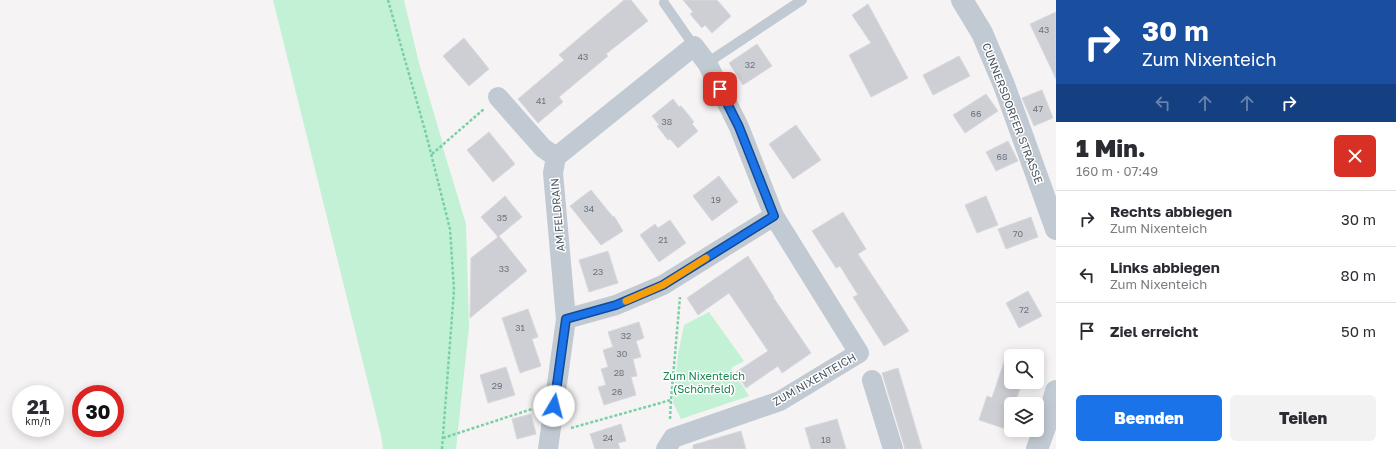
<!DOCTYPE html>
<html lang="de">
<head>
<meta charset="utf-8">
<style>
	body { margin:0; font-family:"Golos Text",sans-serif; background:#f2f2f3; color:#2b2b33; height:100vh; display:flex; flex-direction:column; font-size:15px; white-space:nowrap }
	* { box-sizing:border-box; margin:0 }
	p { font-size:13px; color:#7c7c81 }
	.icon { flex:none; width:22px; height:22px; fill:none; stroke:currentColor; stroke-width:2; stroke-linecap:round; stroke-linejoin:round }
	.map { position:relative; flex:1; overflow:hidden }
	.panel { display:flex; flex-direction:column; background:#fff; width:340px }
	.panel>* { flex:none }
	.guide { background:#1a4fa0; color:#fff; overflow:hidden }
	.fabs { position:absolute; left:1004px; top:349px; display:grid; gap:8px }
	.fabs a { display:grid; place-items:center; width:40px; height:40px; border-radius:6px; background:#fff; box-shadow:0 2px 10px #0003; font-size:20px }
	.speed { position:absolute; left:12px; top:385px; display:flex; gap:8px; font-size:20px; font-weight:700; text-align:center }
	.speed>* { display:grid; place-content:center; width:52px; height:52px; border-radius:50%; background:#fff; box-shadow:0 2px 10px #0003; line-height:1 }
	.speed small { font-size:10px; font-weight:400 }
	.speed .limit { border:6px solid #d22; background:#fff; color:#111 }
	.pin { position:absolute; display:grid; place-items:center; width:34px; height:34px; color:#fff; margin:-17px; border-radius:8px; box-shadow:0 2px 6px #0006 }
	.me { position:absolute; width:44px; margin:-22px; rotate:8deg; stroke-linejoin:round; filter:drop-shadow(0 0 3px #0008) }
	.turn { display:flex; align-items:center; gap:14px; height:84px; padding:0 20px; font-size:18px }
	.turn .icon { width:52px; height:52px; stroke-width:2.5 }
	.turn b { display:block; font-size:28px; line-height:34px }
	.lanes { display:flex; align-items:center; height:38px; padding:0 20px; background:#0003; justify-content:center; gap:20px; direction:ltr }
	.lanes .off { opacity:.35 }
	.round { display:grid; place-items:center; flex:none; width:42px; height:42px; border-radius:6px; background:#f2f2f3 }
	.headline { display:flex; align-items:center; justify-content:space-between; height:68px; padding:0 20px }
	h1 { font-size:24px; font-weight:800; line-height:30px }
	.cta { display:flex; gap:8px; margin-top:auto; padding:8px 20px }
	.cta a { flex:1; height:46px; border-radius:6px; background:#1a73e8; color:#fff; font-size:16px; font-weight:800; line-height:46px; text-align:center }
	.cta a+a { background:#f2f2f3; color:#2b2b33 }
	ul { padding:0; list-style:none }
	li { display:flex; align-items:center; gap:12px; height:56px; padding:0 20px; border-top:1px solid #e1e1e2 }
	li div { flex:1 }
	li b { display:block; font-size:15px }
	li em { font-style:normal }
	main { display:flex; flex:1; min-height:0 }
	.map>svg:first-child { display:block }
</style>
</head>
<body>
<main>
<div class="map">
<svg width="1056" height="449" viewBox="0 0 1056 449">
	<rect width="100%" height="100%" fill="#f5f3f3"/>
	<path fill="#c3f1d5" d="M273,0h131l15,63 24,81v4l23,76 3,103 -13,122h-73l-2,-14z
		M709,312l35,49 -13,7 18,28 -68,23 -8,-16 5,-49 6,-29z"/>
	<path fill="#cdcfd5" stroke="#d7d9de" d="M624,0h7l17,21 -42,33 2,2 -49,41 4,5 -25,21 -20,-24 46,-39 -5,-5z
		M683,0h34l14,16 -19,17 -7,-8 -3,3 -12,-14 3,-2z
		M868,4l40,74 -37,19 -22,-42 22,-12 -19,-28z
		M1056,12v67l-26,-55z
		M464,38l25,31 -20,17 -26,-30z
		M757,44l15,22 -29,19 -14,-22z
		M959,56l11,20 -37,19 -10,-20z
		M1042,90l11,28 -19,8 -12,-28z
		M986,94l12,17 -33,22 -12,-18z
		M673,99l6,8 2,-1 6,7 7,9 -2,2 6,7 -20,17 -8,-9 -2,1 -11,-14 2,-1 -7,-9z
		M796,125l25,35 -28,19 -24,-35z
		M489,132l26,32 -22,18 -26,-32z
		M1008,141l10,20 -22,10 -10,-19z
		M719,176l19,26 -26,19 -19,-25z
		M591,190l22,27 1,-1 9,15 -22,14 -31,-39z
		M505,196l17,21 -23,19 28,35 -57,47 1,-60 27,-21 -17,-20z
		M986,196l12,29 -21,8 -12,-28z
		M843,212l23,37 -8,5 51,77 -25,15 -31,-49 5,-2 -18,-29 -4,2 -24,-37z
		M1031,217l7,20 -32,12 -8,-20z
		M670,220l16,23 -27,19 -19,-27 15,-11 3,4z
		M608,251l10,32 -29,9 -10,-32z
		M748,256l26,41h-1l38,56 -29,20 -4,-7 -32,22 -10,-16 32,-21 -39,-58 -31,22 -11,-17z
		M1028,291l14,25 -23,12 -13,-25z
		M528,309l10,28 -6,2 9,27 -21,7 -18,-55z
		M639,322l5,16 -8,3 5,16 -8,2 4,17 -6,1 5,18 -32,10 -6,-18 8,-2 -5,-16 7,-2 -5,-17 10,-3 -5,-15z
		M1008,350l3,1v31h11l-7,22h-4v11l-5,14 -27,-9 8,-24 5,2z
		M506,367l9,28 -27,8 -8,-28z
		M898,368l24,81h-17l-23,-76z
		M531,414l5,20 -19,5 -5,-20z
		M837,419l9,30h-35l-6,-21z
		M621,424l5,17 -8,2 2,6h-25l-5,-15z
		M741,431l5,18h-53v-4z"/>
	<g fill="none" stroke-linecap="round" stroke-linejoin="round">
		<path stroke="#7ad0a6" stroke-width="2.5" stroke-dasharray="3 2" stroke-linecap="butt" d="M388,0l38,134 24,95 4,61 -12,159
			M432,154l52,-45
			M670,419l1,-19 9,-103
			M571,428l100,-28
			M443,438l89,-29 2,1"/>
		<path stroke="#c1cad2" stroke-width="10" d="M664,3l30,43
			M707,63l95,-63"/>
		<path stroke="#c1cad2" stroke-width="20" d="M498,97l45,51 13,9
			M566,319l50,-14 47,-20 111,-69
			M872,380l21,69
			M548,449l18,-130 -13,-146 3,-16 138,-111 13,17 32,64 35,89 85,137 -79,48 -107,37 -7,11"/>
		<path stroke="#c1cad2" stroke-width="22" d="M962,0l20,33 22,52 52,144
			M1037,449l11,-30 8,-28"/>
	</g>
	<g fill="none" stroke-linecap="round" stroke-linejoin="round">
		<g stroke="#114b97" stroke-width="10">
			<path id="route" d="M554,406l12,-87 50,-14 47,-20 111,-69 -35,-89 -19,-38"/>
		</g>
		<use href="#route" stroke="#1a73e8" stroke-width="7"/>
		<path stroke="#f59e0b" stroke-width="7" d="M626,301l37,-16 43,-27"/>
	</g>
	<g text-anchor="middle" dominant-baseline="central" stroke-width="3" stroke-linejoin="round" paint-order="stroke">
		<g font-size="9" fill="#6b747e">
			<text x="1044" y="29">43</text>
			<text x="583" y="56">43</text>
			<text x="750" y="64">32</text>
			<text x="541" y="100">41</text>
			<text x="1038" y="108">47</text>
			<text x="976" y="113">66</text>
			<text x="667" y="121">38</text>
			<text x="1002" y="156">68</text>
			<text x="716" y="199">19</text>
			<text x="589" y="208">34</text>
			<text x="502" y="217">35</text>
			<text x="1018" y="233">70</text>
			<text x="663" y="239">21</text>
			<text x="504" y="268">33</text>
			<text x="598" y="271">23</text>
			<text x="1024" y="309">72</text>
			<text x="520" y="327">31</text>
			<text x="626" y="335">32</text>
			<text x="622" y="353">30</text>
			<text x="619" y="372">28</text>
			<text x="497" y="385">29</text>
			<text x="617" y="391">26</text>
			<text x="608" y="437">24</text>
			<text x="826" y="439">18</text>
		</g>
		<g font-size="11" fill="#4a5661" stroke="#fff">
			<text transform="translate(1013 113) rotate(69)">CUNNERSDORFER STRASSE</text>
			<text transform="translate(557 215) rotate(-95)">AM FELDRAIN</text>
			<text transform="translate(814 379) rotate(-30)">ZUM NIXENTEICH</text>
		</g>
		<g font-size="11" fill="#17864f" stroke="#fff">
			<text x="704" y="375">Zum Nixenteich<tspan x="704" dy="13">(Schönfeld)</tspan></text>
		</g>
	</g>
</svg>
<div class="fabs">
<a><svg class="icon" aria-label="search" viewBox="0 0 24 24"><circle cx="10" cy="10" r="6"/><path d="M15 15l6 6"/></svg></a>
<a><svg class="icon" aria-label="layers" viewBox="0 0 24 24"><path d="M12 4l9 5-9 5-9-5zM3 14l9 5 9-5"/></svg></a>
</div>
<div class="speed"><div>21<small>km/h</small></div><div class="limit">30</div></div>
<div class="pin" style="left:720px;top:89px;background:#d93025"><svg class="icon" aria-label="arrive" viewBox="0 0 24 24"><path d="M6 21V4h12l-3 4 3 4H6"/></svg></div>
<svg class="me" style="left:554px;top:406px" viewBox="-20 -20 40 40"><circle r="19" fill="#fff"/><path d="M0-13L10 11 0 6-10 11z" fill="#1a73e8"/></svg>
</div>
<section class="panel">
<div class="guide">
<div class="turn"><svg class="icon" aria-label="right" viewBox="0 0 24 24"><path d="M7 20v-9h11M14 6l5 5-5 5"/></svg><div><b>30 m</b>Zum Nixenteich</div></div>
<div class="lanes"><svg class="icon off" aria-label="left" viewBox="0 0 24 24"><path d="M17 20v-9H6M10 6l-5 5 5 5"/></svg><svg class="icon off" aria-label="ahead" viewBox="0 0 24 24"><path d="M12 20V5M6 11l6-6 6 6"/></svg><svg class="icon off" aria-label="ahead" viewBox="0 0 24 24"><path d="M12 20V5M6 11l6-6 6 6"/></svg><svg class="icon" aria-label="right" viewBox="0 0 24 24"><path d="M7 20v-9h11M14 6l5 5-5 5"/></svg></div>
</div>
<div class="headline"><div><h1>1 Min.</h1><p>160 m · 07:49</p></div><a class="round" style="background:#d93025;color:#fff"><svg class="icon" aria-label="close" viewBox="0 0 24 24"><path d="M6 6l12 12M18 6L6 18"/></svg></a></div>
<ul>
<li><svg class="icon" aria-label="right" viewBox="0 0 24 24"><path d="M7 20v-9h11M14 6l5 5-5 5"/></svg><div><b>Rechts abbiegen</b><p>Zum Nixenteich</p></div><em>30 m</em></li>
<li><svg class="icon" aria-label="left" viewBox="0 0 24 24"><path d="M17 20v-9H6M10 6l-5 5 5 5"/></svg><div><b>Links abbiegen</b><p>Zum Nixenteich</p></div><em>80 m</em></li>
<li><svg class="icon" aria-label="arrive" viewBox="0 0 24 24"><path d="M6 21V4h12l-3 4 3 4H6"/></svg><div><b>Ziel erreicht</b></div><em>50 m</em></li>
</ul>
<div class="cta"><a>Beenden</a><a>Teilen</a></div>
</section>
</main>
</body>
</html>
